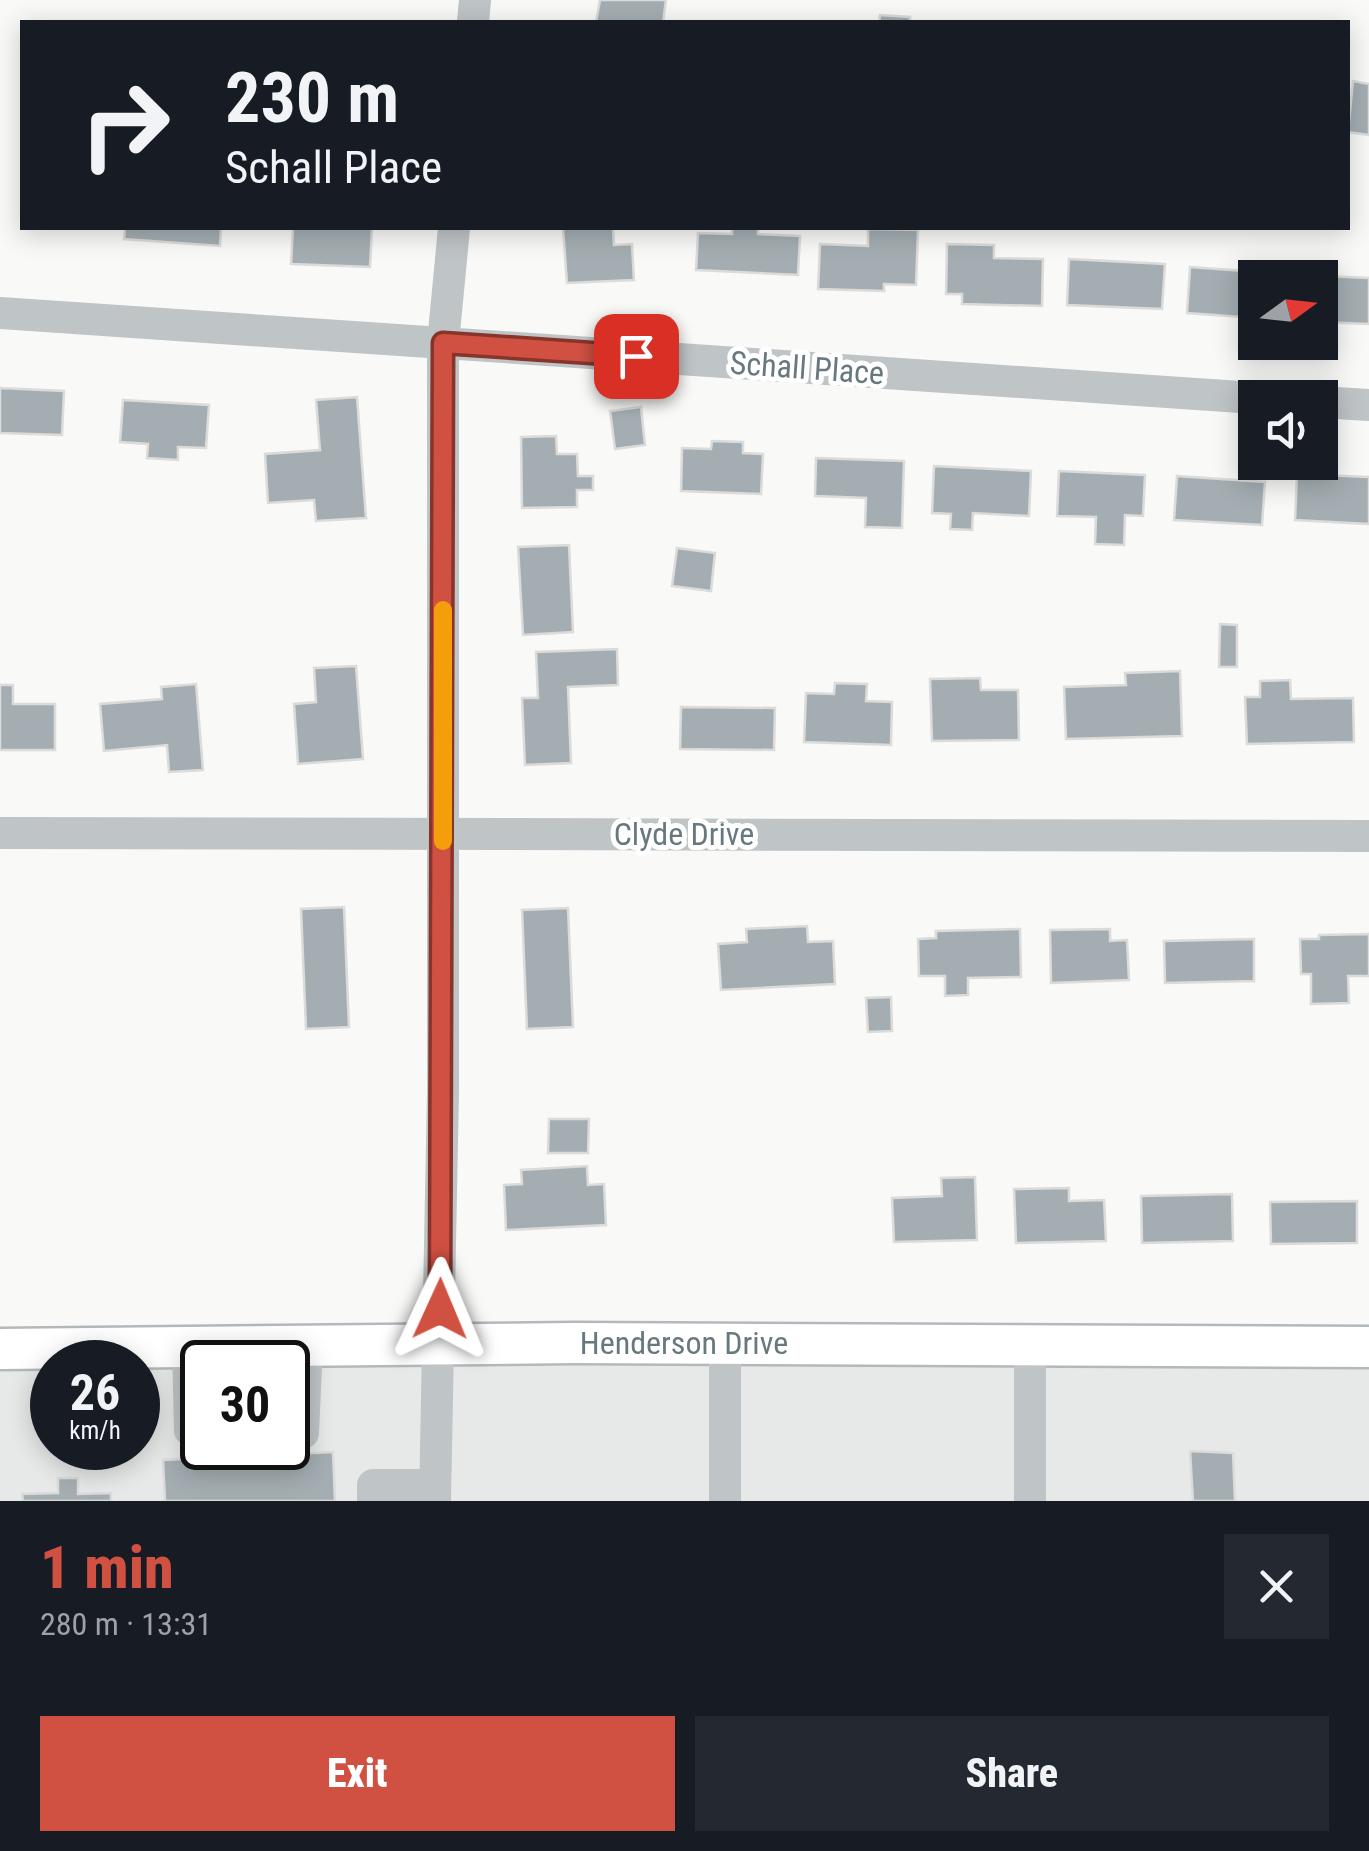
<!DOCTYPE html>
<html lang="en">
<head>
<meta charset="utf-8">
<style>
	body { margin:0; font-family:"Roboto Condensed",sans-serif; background:#242831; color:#f1f3f6; height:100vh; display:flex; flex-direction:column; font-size:38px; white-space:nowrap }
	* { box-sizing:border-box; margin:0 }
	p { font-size:32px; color:#9ea1a6 }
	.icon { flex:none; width:55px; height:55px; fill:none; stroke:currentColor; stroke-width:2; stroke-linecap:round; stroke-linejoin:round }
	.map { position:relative; height:1501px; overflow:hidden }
	.sheet { display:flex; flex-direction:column; background:#171b24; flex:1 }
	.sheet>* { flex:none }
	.banner { position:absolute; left:20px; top:20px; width:1330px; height:210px; border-radius:0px; box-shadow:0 5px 25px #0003; background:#171b24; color:#f1f3f6; overflow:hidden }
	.needle { width:65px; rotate:75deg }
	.controls { position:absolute; left:1238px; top:260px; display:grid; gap:20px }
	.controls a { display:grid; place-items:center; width:100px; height:100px; border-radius:0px; background:#171b24; box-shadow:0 5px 25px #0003; font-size:50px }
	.speed { position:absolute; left:30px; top:1340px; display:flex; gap:20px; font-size:50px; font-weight:700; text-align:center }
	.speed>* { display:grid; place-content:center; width:130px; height:130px; border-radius:50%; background:#171b24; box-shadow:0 5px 25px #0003; line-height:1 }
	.speed small { font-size:25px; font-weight:400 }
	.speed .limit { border:5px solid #111; border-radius:15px; background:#fff; color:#111 }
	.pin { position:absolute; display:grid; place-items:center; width:85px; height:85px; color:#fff; margin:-42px; border-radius:20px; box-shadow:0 5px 15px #0006 }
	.me { position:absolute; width:110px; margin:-55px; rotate:1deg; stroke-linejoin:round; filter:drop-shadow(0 0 8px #0008) }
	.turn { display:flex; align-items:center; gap:35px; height:210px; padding:0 40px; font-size:45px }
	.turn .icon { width:130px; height:130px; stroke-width:2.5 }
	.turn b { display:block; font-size:70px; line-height:85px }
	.round { display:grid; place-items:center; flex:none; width:105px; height:105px; border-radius:0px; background:#242831 }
	.headline { display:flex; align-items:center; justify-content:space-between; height:170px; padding:0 40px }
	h1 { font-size:60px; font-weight:800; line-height:75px; color:#d05042 }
	.action { display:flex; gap:20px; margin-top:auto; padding:20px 40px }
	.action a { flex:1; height:115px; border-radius:0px; background:#d05042; color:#fff; font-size:40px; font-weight:800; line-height:115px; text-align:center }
	.action a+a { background:#242831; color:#f1f3f6 }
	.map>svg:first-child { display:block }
</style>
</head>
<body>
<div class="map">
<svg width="1369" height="1501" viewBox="0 0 1369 1501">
	<rect width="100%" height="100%" fill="#f9f9f8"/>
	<path fill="#e7e9e8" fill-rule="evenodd" d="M1369,1347v154h-1369v-152zM52,1362h86v86h-86zM202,1362h86v86h-86z"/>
	<path fill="#a4aeb2" stroke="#dbdbda" stroke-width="2.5" d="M600,0h66l-3,22h-67z
		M880,15l30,2v5h-31z
		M1353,81l16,3v51l-21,-3z
		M125,228h96l-1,18 -96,-7z
		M293,228h79l-2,39 -79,-3z
		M563,228h50l1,17 18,-1 2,36 -67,3z
		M732,228h26v6l42,2 -2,39 -102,-5 2,-37 34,1z
		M868,229l50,1 -2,55 -32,-1v7l-66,-2 2,-45 48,2z
		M947,244l47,1v13l49,1 -1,47 -80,-2v-10h-16z
		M1069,259l96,5 -3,45 -95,-4z
		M1190,267l82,6 -1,5h-16v40l-68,-5z
		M1302,275l67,3v46l-49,-2v-44z
		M0,388l64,3 -2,44 -62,-2z
		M357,397l9,121 -50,3 -2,-21 -46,3 -3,-49 55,-4 -4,-50z
		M123,400l86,5 -3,43 -28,-1v13l-31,-2 1,-14 -28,-2z
		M641,407l4,38 -30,4 -5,-38z
		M556,436l1,18h20l1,22h15v14h-16v17l-55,1 -1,-71z
		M712,441l31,1v11l20,1 -2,40 -80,-3 1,-43 29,1z
		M816,458l88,3 -2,67 -37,-1 1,-29 -51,-2z
		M934,466l97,5 -2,45 -56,-3 -1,17 -22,-1 1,-15 -19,-1z
		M1059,471l86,4 -2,41 -18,-1 -1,30 -29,-1 1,-27 -39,-1z
		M1297,474l72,3v47l-74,-4z
		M1177,476l88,6 -3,43 -88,-5z
		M569,545l4,87 -50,3 -5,-88z
		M677,548l38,5 -4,38 -39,-5z
		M1220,624l17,1v42h-18z
		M617,649l1,36 -50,2 3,76 -46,2 -3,-67h16l-2,-46z
		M356,666l7,93 -65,5 -4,-60 22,-2 -2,-34z
		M1180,671l2,65 -116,3 -2,-52 62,-2 -1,-12z
		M980,678l1,12h37l1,50 -87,1 -2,-62z
		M1290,680l1,19 62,-1 1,44 -107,2 -2,-47h15v-16z
		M835,683l32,1 -1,17 26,1 -1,43 -87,-3 2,-49 28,1z
		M196,684l7,86 -34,2 -2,-27 -63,6 -4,-47 62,-5 -1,-12z
		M0,685h13v19h42v46h-55z
		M681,707l94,1 -1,42 -94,-1z
		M344,907l5,120 -43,2 -5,-120z
		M568,908l5,119 -46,2 -5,-119z
		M807,926l1,16 25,-1 2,43 -114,6 -3,-46 29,-2 -1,-13z
		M1020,929l1,48 -53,1v17l-23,1v-20h-26l-1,-37 18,-1v-7z
		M1110,929v12l17,-1 2,40 -78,3 -1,-53z
		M1369,934v42h-21l1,27 -38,1v-30h-10l-1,-35h19v-4z
		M1254,939v42l-89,2 -1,-42z
		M891,997l1,34 -24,1 -2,-34z
		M549,1119h40l-1,34h-40z
		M587,1166l1,19 16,-1 2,41 -100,5 -2,-45 18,-1 -1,-14z
		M975,1177l2,63 -83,2 -2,-44 50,-2 -1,-18z
		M1069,1188v13l35,-1 2,41 -90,2 -2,-54z
		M1232,1194l1,47 -91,2 -1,-47z
		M1357,1201v42l-86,1 -1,-42z
		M1190,1451l43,2 2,48h-42z
		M333,1452l2,49h-170l-2,-41z
		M58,1478h20v16l33,-1v8h-88l-1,-7 36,-1z"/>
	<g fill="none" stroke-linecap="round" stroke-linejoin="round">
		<g stroke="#b3b9bb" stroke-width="45">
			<path id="major" d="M0,1349l575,-6 794,4"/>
		</g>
		<path stroke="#bfc4c7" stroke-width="32" d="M473,22l2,-22
			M0,313l1255,85
			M1320,402l49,3
			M0,833l1369,3
			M188,1346l2,84 12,1
			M288,1433h15l4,-88
			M373,1501v-16h62
			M435,1501l8,-411v-747l11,-115
			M725,1501v-158
			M1030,1501v-156"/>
		<use href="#major" stroke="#fff" stroke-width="40"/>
	</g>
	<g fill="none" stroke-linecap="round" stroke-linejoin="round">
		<g stroke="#87342b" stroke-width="25">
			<path id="route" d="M440,1309l3,-966 193,13"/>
		</g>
		<use href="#route" stroke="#d05042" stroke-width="18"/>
		<path stroke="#f59e0b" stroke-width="18" d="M443,610v231"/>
	</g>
	<g text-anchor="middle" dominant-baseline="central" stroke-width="10" stroke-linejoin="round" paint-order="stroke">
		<g font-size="32" fill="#67787f" stroke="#fff">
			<text transform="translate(807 368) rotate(4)">Schall Place</text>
			<text x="684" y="834">Clyde Drive</text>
			<text x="684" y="1343">Henderson Drive</text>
		</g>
	</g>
</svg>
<div class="controls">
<a><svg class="needle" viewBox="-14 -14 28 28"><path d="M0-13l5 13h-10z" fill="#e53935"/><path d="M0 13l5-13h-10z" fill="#9ea1a6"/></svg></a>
<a><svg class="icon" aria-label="sound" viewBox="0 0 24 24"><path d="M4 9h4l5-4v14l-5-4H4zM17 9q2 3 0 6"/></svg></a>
</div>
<div class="speed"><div>26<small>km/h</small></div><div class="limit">30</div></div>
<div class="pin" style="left:636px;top:356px;background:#d93025"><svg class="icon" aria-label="arrive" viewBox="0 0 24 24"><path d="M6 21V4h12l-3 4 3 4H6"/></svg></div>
<svg class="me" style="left:440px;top:1309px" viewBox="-20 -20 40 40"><path d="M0-17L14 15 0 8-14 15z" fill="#d05042" stroke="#fff" stroke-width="4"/></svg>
<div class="banner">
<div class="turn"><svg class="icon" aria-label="right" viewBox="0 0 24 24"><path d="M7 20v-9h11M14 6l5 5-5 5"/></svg><div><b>230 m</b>Schall Place</div></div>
</div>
</div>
<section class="sheet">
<div class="headline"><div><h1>1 min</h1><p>280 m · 13:31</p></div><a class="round"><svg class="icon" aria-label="close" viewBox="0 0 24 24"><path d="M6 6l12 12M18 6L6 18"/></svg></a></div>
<div class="action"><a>Exit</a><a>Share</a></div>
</section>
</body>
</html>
